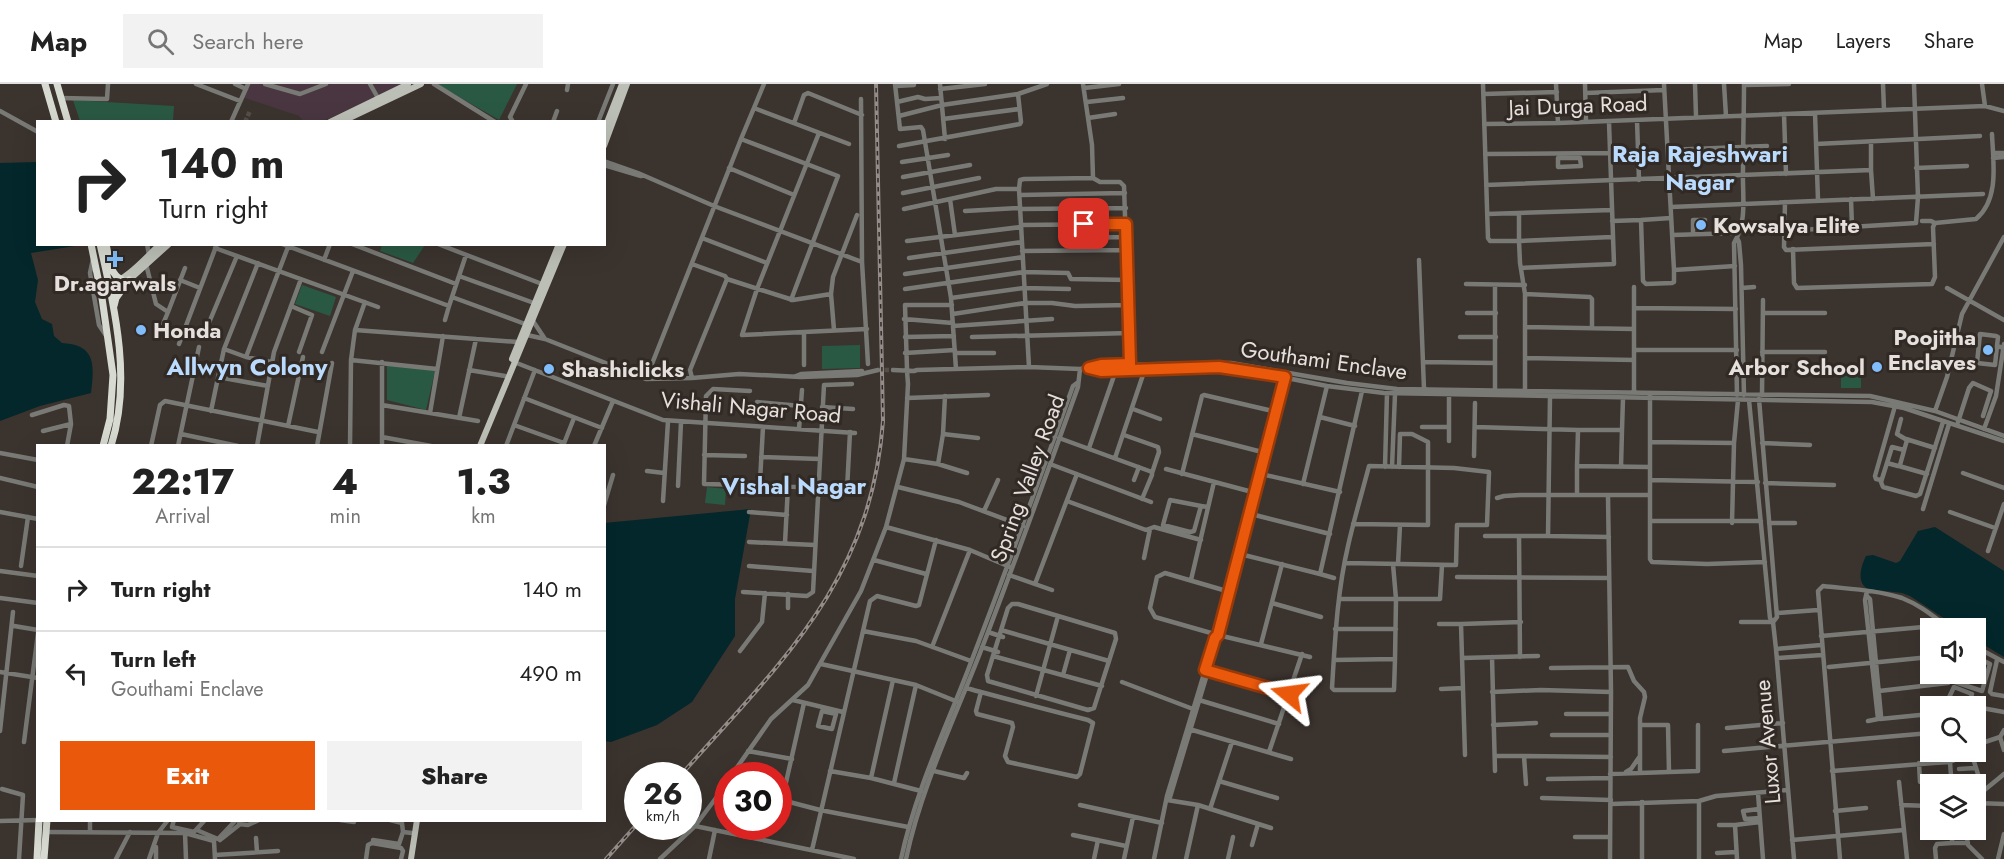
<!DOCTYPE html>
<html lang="en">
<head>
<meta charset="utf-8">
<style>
	body { margin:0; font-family:Jost,sans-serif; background:#f2f2f2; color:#222; height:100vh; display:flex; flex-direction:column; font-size:22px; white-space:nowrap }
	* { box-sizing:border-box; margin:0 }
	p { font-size:20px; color:#767676 }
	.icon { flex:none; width:33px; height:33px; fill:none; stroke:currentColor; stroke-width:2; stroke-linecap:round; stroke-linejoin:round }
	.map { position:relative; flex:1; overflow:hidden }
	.sheet { position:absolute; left:36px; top:360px; width:570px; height:378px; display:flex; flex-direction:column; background:#fff; border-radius:0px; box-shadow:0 6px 24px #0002 }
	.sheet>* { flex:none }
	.hud { position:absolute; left:36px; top:36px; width:570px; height:126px; border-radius:0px; box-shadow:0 6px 24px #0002; background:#fff; color:#222; overflow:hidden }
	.controls { position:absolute; left:1920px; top:534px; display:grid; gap:12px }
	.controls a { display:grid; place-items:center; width:66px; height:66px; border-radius:0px; background:#fff; box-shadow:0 6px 24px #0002; font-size:30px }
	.speed { position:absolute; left:624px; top:678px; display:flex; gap:12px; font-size:30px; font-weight:700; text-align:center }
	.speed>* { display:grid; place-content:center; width:78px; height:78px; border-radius:50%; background:#fff; box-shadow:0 6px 24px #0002; line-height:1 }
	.speed small { font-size:15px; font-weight:400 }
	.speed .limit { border:9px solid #d22; background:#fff; color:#111 }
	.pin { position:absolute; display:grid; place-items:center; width:51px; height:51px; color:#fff; margin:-26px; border-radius:12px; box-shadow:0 3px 9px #0006 }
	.me { position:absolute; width:66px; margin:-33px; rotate:286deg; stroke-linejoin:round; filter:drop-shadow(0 0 4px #0008) }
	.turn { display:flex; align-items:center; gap:21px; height:126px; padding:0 24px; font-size:27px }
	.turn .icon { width:78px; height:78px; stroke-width:2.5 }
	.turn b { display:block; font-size:42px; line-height:51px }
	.eta { display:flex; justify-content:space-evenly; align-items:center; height:102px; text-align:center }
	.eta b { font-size:36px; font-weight:800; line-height:42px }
	.cta { display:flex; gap:12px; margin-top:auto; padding:12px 24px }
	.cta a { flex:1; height:69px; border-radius:0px; background:#ea580c; color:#fff; font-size:24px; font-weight:800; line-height:69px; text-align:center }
	.cta a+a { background:#f2f2f2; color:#222 }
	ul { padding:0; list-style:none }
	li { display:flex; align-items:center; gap:18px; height:84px; padding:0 24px; border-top:2px solid #e0e0e0 }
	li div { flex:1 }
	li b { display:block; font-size:22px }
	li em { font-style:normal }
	header { display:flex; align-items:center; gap:36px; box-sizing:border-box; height:84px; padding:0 30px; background:#fff; border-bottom:2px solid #e0e0e0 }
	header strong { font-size:28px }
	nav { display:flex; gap:33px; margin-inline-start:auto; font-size:21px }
	.search { width:420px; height:54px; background:#f2f2f2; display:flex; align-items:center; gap:15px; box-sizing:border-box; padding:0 21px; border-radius:0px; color:#767676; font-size:22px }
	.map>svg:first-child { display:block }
</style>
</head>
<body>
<header>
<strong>Map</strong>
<div class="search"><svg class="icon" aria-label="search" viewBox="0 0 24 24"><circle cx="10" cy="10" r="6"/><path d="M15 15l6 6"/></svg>Search here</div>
<nav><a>Map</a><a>Layers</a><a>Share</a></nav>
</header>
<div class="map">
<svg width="2004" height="775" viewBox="0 0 2004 775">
	<rect width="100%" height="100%" fill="#3b332e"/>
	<path fill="#493640" d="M248,0h13l7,3 3,-3h131l-78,37h-21l-4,-5 -57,-19z"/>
	<path fill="#2a5943" d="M437,0h80l-18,36z
		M73,16l101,6 -1,15h-93z
		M382,161l42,-1 1,1 -12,18 -33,-12z
		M302,201l34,12 -6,19 -35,-12z
		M860,261v23l-38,1v-23z
		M387,279l48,8 -9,39 -39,-10z
		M1841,285h20v19h-20z
		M707,403l19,2 -1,16 -20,-2z"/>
	<path fill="#03272b" d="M37,78l1,82 43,1 -50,8 7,27 -3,22 7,17 10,5 2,12 8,7c35,2 32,23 29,50l-51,13 -40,15v-258z
		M751,425l-16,90v37l-43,66 -35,23 -46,17 -7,-1v-218z
		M1935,443l69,44v86l-28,-17v-12h-17l-49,-32 -8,-3 -34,-4c-12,-6 -7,-23 -2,-33l7,-1 23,8 4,-2 18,-30z"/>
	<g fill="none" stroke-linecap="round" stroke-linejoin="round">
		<path stroke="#554d48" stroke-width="4.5" stroke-dasharray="4.5 2" stroke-linecap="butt" d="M245,38l5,-11
			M1705,136v9
			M878,286h15"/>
		<path stroke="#797a76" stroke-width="4.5" d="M196,0l44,17
			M235,0l11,5
			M265,0l35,10 26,-10
			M370,0l8,14
			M434,0l61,38
			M895,0l5,45 21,-2 2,3 28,168 5,71
			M940,0l5,55
			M1083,0l9,61 1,33
			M1483,0l5,154 2,3h29l1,22 5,31v97
			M1556,0l2,39
			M1585,0l1,38
			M1664,0l10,186v12l-2,1 -26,1 -3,-3 -2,-61 30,-2
			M1695,0l1,32
			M1724,0l2,32
			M1883,0l1,26
			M1982,0l3,22
			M1744,1l45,-1
			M896,2l18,-1
			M1084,4l35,-4
			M940,5l45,-5
			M567,6l1,-6
			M1586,9l78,-3
			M1484,10l73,-2
			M61,14l46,1 1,-15
			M861,15l1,163 6,102
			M897,18l21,-5 7,2 16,-1
			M1087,18l36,-4
			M754,24l95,36
			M0,27l38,21
			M1815,29l3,87
			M1784,30l2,60
			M899,32l43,-11 76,-11 29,-10
			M1088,34l27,-4
			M943,35l76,-10
			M1637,36l2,60
			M231,38l17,-38
			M513,38l-3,-5 16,-33
			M553,38l4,-11
			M598,38l15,-38
			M794,39l10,-28 4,-2 54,22
			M1484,40l74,-1 427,-17 19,5
			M819,49l-62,156 -15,46 125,-6
			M741,55l97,37 -47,124
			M1816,60l164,-8
			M899,62l121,-22 1,-2 -3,-28
			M1668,66l99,-4
			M1993,69h11
			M1485,70l125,-1
			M1558,74h22l1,8 -23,1z
			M1993,74l11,-1
			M604,77l34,12 76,33 148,56
			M902,78l46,-7
			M604,81l37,11
			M729,84l65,27
			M1916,84l51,-2
			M1871,86l2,29
			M903,93l67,-12
			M1486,101l385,-15v-28
			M903,109l76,-15
			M1020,111l105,-2
			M950,115l5,36
			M1851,115l1,28
			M1785,118l-1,45 2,3 148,-6
			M1671,123l312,-13
			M904,125l92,-20h23
			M1020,125l106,-1
			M965,127l55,-3
			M1519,129v28l93,-4
			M1487,130l125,-4
			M1612,137l29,-1
			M1922,137h9l4,2
			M1021,141l106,-1
			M1784,147l132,-8 2,-26 -4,-113
			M1693,150v-14h12
			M1672,151l67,-2
			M702,154l65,25
			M1078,154l48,-1
			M1737,154l2,4 2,23 3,130
			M907,157l114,-14
			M147,160l2,11
			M282,160l167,62 3,-9 73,27
			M352,160l104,40
			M438,160l104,40
			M215,164l163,59
			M1793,165l1,34 3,5 135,-4 3,-7 -2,-50 2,-4 41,-4c24,-20 17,-58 16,-85
			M1022,167l106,-1
			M909,174l113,-16
			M93,175l-3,14 9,52 8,12
			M324,176l6,-16
			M1419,176l5,129
			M146,180l10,40 12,8 17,-44
			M692,180l33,12 2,3 -37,91 2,8
			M1521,184l93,-4 -5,-142
			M1674,186l61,-4
			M905,190l118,-17
			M459,192l75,27
			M727,195l66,21 38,-6
			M180,196l20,8
			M1466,200l59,1
			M1634,203v105
			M1742,204l12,-1
			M1947,204l57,32
			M905,205l119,-17 44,1 3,6 58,1
			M1525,210l65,3 2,2v29
			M452,213l14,-42
			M951,214l73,-10 45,1
			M291,222l21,9 -13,37
			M1634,224l102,1
			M1467,229h29
			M1763,229h62
			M953,230l72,-11h27l23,3 54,-1
			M904,235l49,4
			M445,236l4,-14
			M533,237l12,18
			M953,242l99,-7
			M1526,243l108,2
			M355,246l163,12
			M834,246l-3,-36 2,-17 24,-62
			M804,248v33
			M527,251l18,4 101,40 46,-1 47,-4 62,3 56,-2 21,-5
			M158,252l10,-24
			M203,253l34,-81
			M905,253l49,-1
			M972,253l158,-4
			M1460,253h36
			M179,260l38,-100
			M1997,262l1,-9 -2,-1 -16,-2 -3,29 18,2 2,-19 7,2
			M224,265l22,8 25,5
			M1634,266h103
			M322,268l31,-81
			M1762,268h63
			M905,269l50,-3
			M955,269h39
			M246,273l42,-110
			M1525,274l109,2
			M351,276l86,9
			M382,278v84
			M514,278l149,58 192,13
			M1423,278l72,1
			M1029,283l-10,-178 1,-9 4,-1 69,-1 7,4h20l4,4 6,178
			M907,285l-2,-64h47
			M1091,285l10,2 118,-4 43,6 65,13 57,7 488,9 32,6 100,33
			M469,286l36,6
			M893,286l21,1 3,-1 112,-3 51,2 21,-4 130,-2 116,20 50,6 473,7 65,15 69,25
			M796,292l5,-2 61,-3
			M218,293l50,9
			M646,295l95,-240 23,-55
			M1495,307v-106
			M1650,311v164l2,3 55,2 58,-2
			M1737,311l-3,-152c14,-23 8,-48 9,-74 0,-28 1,-57 1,-85
			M1762,311l1,-95
			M1550,313l-2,139 61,1
			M524,314l78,30
			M907,314l81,-3
			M1759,315l18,218 -4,5
			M1749,316l21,218 3,4 3,27 18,210
			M757,318l44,4
			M382,321l96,16
			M822,323l31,2
			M1133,325l27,10
			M211,327l13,-62 34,-86
			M1935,327l12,-34 15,-63 42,-77
			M430,329l13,-77
			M32,331l32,-10 5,1 2,18 -4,22
			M1320,333l35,9
			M459,334l17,-79
			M1901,335l-4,15 10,6 -7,25 -2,1 -11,-3 -6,19 2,5 33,9 4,-2 23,-72
			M1958,338l11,-34 4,-5 18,8 -8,25
			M514,341l50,18
			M288,342l15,-69
			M763,343l-3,54 3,4 84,5 3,-58
			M1422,343h27
			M1475,343l103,3
			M799,345l3,-39
			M1984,345l12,-33 8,-52
			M1622,346l1,-32
			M43,347l28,-7
			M181,350l57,12
			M943,350l35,4
			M1192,350l74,19
			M1124,351l34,12 1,5 -7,21
			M382,353l49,9
			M1059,354l93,34v3l-10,24
			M1906,355l29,9
			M1449,357v-47
			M1651,358l83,1
			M1762,359l48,2
			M151,362l9,-41 5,-4 153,31
			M178,362l21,-99
			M257,362l17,-94 27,-73
			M317,362l15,-83
			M350,362l1,-86 4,-30 10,-28
			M506,362l29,-76
			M563,362l11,-28
			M594,362l19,-45
			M1089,364l27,-78
			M0,369l38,7
			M704,371l41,1
			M1474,372l1,-53
			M761,373l59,2
			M1115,374l30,-89
			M904,375l34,5 29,9
			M1887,379l5,-16 12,3
			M938,380l5,-30 2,-38
			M1050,380l101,38
			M1577,382l1,-36h44l-1,37
			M1899,382l28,8
			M1385,383l2,-74
			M1392,383l3,-73
			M1166,385l90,24
			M647,387l17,2
			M1963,389l41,15
			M1182,390l20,-78 2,-1 73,17
			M1261,390l79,18
			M0,394l38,9
			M1134,396l5,-13
			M1650,396l108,2
			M1881,396l-5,-1 -1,-3 20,-70
			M1765,399l69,2
			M1303,400l24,-98
			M744,401l-40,-1 2,-88 7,-7 37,2
			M678,402l3,-64
			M898,403l61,15 64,24
			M1577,411v-29l73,1
			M1608,412l3,196 -1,167
			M1497,414l7,-2 16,-1h129
			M663,417l5,-80
			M1067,417l79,29 8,-3 47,13
			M604,421l9,-30
			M1201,422l-7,25 -4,1 -27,-7 7,-25 31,6 7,1
			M1923,425l26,-85
			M984,427l14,-31
			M0,428l38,7
			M749,428l38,3
			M1950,428l45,16
			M1251,430l79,20
			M1650,437h111
			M1732,439l2,-80 4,-43
			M1769,439h26
			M1353,440l75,1v-83l-16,-8h-12l-1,33
			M886,443l84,23 40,17
			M1485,452h63
			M1519,452l1,121
			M749,458l66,3
			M785,459l3,-57
			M1988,467l16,-47
			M1240,470l80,20 42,-183
			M1144,474l6,-29
			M874,476l52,14
			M1345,479l111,2 1,-40h30l2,-53 -35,-4 -85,-2c-7,27 -15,53 -21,80 -11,47 -13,95 -16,142l2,2h60l1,-31
			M1398,480l2,-39
			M21,482l7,-49
			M749,482l64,5
			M0,487l38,5
			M1320,490l14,4
			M1009,491l43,15
			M1457,493l151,1
			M1191,496l23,-98
			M1035,500l42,-110
			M1867,507l-2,9 13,119 3,-3 -11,-117 -3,-3
			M743,508l64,4 6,-4 11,-207 28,-1
			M1230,508l-65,-19 -8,4 -7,31 5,9 63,18 92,22
			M0,514l38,5
			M1340,515h100l2,-34
			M1272,519l49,14
			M1012,520h6l97,29 1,6 -22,69 -6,2 -100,-29 -1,-6 21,-67z
			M788,524v-14
			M1777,529l41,-3
			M1741,538h32
			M1439,540h22
			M14,542l24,4
			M1335,545h61
			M1001,546l108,31
			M863,547l53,10 55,20
			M988,548l15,5
			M1821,552l114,-10
			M1261,560l21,-80
			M932,563l38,-97
			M982,563l16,5
			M1976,563l28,15
			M1776,565l45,-4
			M740,567l22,-29 3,-29
			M993,572l109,30
			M1492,573l3,114
			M1462,574l76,-2
			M1777,574l45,-3
			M1334,576l61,-1 1,-60 -3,-35
			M1997,576l-7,32 2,2 12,2
			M821,580l95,21 42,17
			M1829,583l101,-10
			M1551,584l77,-1 6,14 10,11 1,5 -5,21v55
			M1207,587l82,23
			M0,588l38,6
			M1958,590l-3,8 27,9 8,-27 -14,-7
			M1063,591l7,-25
			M1122,598l71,27
			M966,604c41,11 81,22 122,32l5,3 -13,51 -3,3 -69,-15 -3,-6 8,-29 -1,-4 -35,-9 -1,-3 5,-19
			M1441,605l22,-1
			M1879,607l69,-8
			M1492,608l49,-2 70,2
			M1036,612l22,-80
			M793,616l50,12
			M1199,616l80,24
			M1945,622l9,-19 18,7 -5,12
			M822,627l14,3 -4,15 -14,-3z
			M2004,628l-22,-4v35l18,-6 4,-7
			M1566,630h45
			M1880,635l50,-5
			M1868,637l10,-2
			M1493,641l43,-2
			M1640,641h28l1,47
			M1727,644l56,-5
			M1189,645l102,30
			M0,647l13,-119
			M1552,651h59
			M2000,653l4,13
			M24,658l14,-109
			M748,667l44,8
			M1724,667l206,-18
			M1269,668l33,-98
			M1971,668l12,38
			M1465,671l-4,-131 60,-2
			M1495,672h29l2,28
			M1524,672l87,1
			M1919,679l1,19 28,-3 3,-3 -1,-14 7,-3v-7
			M1934,679l16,-1
			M1959,685l16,-1
			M830,687l41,7 50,13
			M934,687l30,7 3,-5
			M1832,687l102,-8v-11
			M1626,688l5,-3 9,-13
			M1610,690l88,-3v-46
			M731,692l40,-57 37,-34 53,-94 25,-64 18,-68 4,-75 -1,-13
			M871,694l22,-98
			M1548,695l62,-1
			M1219,697l58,17
			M1899,698l8,77
			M894,699l22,-98
			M2,705l21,6 -4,64
			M1758,709l5,66
			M1976,713l28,-23
			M1542,714l69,2
			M778,715l42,11 88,17
			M782,716l22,-97
			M1167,716l3,-3 48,-159 67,-262
			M1167,716l31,5 73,23
			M1642,718v57
			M1976,719l28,1
			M1611,720l88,-3 17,-5 72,-6
			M1080,721l82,18
			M1901,721l29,1
			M1210,725l22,-67
			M1759,725l-16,2 2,8 15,-1
			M1835,727l31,-3
			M174,736l-2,7 22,5 11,-12
			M340,736l14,2
			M390,736l12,3 1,9 9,1
			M0,737l38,-1
			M239,740l9,1 11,-5
			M1719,741h16
			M695,742l159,33
			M1966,746l2,15 14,14
			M90,747v-11
			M199,747l19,8 18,-19
			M46,748l139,1 29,8 1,18
			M185,749l1,26
			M1073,751l53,11
			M1575,753h35
			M256,754l1,14
			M220,756l19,-15 1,-5
			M373,756l26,4 4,-12
			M1792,756l112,-10
			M1952,759h16
			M1252,761l6,-21
			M156,763v12
			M812,766l58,-249 7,-5 39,10 3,-1 17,-65
			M1717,769l19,-1
			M215,771l63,-4
			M116,775l14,-27
			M149,775l9,-26 10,-13
			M366,775l2,-14 4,-2 29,5 2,3 -2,8
			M660,775l35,-33 33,-44
			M709,775l6,-29
			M901,775c14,-66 43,-127 67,-189 36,-94 71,-189 105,-284l4,-3
			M906,775c15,-71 48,-139 74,-206 34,-88 66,-177 98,-266l2,-18
			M1094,775l4,-19
			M1124,775l9,-42
			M1154,775l13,-63 43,-142
			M1186,775l12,-54
			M1228,775l5,-22
			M1699,775v-58
			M1737,775l-2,-34 25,-3
			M1840,775l-22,-268 5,-5c26,3 54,4 79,12 18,7 32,19 47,30
			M1936,775l-1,-11 2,-4 15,-1v-13
			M1998,775l6,-25"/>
		<path stroke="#bcbfb6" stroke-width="6" d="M330,38l78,-38
			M341,38l80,-38
			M604,46l18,-46
			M604,62l23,-62
			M129,196l40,-36
			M101,205c23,-7 42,-28 59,-45
			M512,275l47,-115
			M480,362l84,-202
			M411,775l6,-39"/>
		<path stroke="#d7dad0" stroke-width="7" d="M45,0l11,38
			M57,0l11,38
			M91,160l11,54 11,77 -3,44 -7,27
			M100,160c15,66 32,136 11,202
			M106,160c3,12 3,30 15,35
			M114,222l2,-8 13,-18
			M37,775l2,-39
			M44,775l3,-39"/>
		<g stroke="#938c88" stroke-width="4">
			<path id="rail" d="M680,692c100,-113 191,-194 203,-355l-7,-337
				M606,775l32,-36"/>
		</g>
		<use href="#rail" stroke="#312924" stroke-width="1.5" stroke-dasharray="4.5" stroke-linecap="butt"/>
	</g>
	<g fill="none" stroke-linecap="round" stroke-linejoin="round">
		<g stroke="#983908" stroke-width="15">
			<path id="route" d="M1084,140h42l4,140 -29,1 -12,3 12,3 118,-4 66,10 -67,258 -3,3 -10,32 84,24"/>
		</g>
		<use href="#route" stroke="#ea580c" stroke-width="10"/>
	</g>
	<g fill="#81bdfa" stroke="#312924" stroke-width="2">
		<circle cx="1701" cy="141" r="6"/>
		<path d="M112 166h6v6h6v6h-6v6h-6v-6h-6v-6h6z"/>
		<circle cx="141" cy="246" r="6"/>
		<circle cx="1988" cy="266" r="6"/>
		<circle cx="1877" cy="283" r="6"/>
		<circle cx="549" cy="285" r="6"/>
	</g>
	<g text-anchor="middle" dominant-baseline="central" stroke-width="6" stroke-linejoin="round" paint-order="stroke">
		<g font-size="22" fill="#e6e0dd" stroke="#312924">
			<text transform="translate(1578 21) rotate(-2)">Jai Durga Road</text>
			<text transform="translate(1324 276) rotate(8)">Gouthami Enclave</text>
			<text transform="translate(751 323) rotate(5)">Vishali Nagar Road</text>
			<text transform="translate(1027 394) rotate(-70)">Spring Valley Road</text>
			<text transform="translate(1767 658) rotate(-95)">Luxor Avenue</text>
		</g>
		<g font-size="22" font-weight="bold" fill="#e6e0dd" stroke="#312924" text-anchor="start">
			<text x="1713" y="141">Kowsalya Elite</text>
			<text x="115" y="199" text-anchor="middle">Dr.agarwals</text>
			<text x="153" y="246">Honda</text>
			<text x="1976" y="253" text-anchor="end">Poojitha<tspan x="1976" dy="25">Enclaves</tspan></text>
			<text x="1865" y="283" text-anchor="end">Arbor School</text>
			<text x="561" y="285">Shashiclicks</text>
		</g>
		<g font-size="24" font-weight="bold" fill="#badbfe" stroke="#312924">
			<text x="1700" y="69">Raja Rajeshwari<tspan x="1700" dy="28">Nagar</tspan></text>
			<text x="247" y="282">Allwyn Colony</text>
			<text x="794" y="401">Vishal Nagar</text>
		</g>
	</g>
</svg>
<div class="controls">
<a><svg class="icon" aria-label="sound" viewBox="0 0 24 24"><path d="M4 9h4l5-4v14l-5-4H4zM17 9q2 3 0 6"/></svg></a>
<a><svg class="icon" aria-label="search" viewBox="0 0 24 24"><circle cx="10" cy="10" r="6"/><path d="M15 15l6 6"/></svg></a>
<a><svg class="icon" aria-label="layers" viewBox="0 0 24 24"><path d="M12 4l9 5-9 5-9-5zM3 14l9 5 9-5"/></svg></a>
</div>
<div class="speed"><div>26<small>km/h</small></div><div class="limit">30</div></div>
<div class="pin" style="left:1084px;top:140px;background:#d93025"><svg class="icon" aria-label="arrive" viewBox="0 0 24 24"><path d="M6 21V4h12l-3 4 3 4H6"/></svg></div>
<svg class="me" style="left:1289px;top:610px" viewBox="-20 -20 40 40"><path d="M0-17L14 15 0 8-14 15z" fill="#ea580c" stroke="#fff" stroke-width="4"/></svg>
<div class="hud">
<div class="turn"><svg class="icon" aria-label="right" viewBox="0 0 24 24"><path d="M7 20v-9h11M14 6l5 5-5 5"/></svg><div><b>140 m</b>Turn right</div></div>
</div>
<section class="sheet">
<div class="eta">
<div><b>22:17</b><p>Arrival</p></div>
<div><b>4</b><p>min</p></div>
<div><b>1.3</b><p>km</p></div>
</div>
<ul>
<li><svg class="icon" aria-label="right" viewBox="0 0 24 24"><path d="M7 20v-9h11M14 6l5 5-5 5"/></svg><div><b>Turn right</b></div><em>140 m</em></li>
<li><svg class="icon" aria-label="left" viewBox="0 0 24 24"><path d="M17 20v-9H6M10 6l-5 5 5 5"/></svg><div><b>Turn left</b><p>Gouthami Enclave</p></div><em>490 m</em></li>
</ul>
<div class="cta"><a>Exit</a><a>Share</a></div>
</section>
</div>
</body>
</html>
